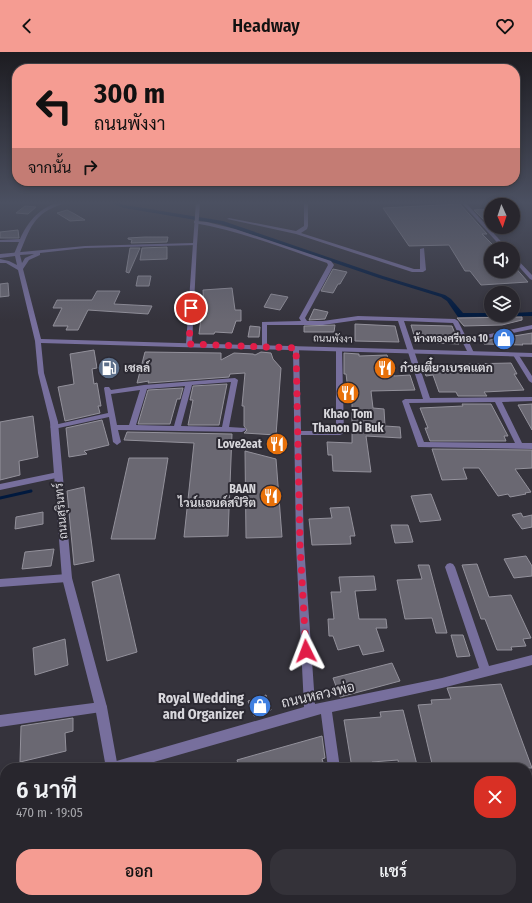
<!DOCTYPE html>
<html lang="th">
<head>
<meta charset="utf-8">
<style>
	body { margin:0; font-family:"Fira Sans Condensed",Sarabun,sans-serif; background:#343239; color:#f1f3f6; height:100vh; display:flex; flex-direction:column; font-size:15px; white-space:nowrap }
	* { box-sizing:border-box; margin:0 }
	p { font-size:13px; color:#a5a5aa }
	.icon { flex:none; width:22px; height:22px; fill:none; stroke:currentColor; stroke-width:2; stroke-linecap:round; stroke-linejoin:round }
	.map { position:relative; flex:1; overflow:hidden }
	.details { position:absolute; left:0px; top:711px; width:532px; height:140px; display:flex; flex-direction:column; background:#28262d; border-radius:16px 16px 0 0; box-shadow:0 2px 6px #0003,0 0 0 1px #444349 }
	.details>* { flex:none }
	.banner { position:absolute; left:12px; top:12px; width:508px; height:122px; border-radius:16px; box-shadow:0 2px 6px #0003,0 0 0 1px #444349; background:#f59c92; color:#111; overflow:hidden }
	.needle { width:26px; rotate:177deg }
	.fabs { position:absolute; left:484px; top:146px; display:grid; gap:8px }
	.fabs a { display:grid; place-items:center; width:36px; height:36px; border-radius:50%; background:#28262d; box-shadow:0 2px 6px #0003,0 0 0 1px #444349; font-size:20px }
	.pin { position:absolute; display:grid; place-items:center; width:34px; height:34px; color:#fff; margin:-17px; border:2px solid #fff; border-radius:50%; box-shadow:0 1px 4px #0007 }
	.me { position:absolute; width:44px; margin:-22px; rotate:357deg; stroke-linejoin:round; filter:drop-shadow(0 0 3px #0008) }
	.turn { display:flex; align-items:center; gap:14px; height:84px; padding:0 16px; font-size:18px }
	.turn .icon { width:52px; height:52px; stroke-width:2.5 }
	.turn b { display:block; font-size:28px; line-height:34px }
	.then { display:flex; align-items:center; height:38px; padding:0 16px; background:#0003; gap:8px; font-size:15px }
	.round { display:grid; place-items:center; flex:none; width:42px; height:42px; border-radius:16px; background:#343239 }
	.summary { display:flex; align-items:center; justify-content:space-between; height:68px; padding:0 16px }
	h1 { font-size:24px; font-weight:600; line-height:30px }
	.action { display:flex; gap:8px; margin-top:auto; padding:8px 16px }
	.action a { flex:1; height:46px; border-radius:16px; background:#f59c92; color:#111; font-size:16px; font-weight:600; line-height:46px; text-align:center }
	.action a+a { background:#343239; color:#f1f3f6 }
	header { display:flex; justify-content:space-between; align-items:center; height:52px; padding:0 16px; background:#f59c92; color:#111; font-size:18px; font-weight:600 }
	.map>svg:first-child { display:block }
</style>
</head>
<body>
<header><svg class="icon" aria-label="back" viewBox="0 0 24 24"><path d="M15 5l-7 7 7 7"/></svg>Headway<svg class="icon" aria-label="heart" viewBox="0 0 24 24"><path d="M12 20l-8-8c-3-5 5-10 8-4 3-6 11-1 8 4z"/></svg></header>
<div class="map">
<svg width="532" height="851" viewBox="0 0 532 851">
	<rect width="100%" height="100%" fill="#35333c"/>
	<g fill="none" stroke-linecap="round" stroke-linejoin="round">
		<path stroke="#00193e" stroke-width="3" d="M0,446l31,-7"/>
		<path fill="#00193e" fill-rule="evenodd" d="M109,150h8l8,3 98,16 160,55 62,19 6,4 12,14h28v2h22v-2l19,-1v4l-74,1 -11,-16 -6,-4 -62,-19 -159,-54 -96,-16z"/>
	</g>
	<path fill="#6a6872" stroke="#93919b" d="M460,152l27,30h-5l15,15h-6v22h22v-6l15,17 -47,3 -11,-14h-5l-16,-26 -40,1 -26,-38z
		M25,154l11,1 -8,7 -12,-1z
		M491,157v12h-6l-11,-11z
		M67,158l6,3 12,7 -15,1 -13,-8z
		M18,178l1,8h-19v-6z
		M145,185h23l-1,5 -36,1 1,-3 -4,-1v-1z
		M167,195v12l-27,1 2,-12z
		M130,196h10l-11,25 -3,-1z
		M333,217l14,3 -7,12h-2l-5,9 -12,-2z
		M138,224h13l-2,10h-13z
		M8,231l1,13 -9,1v-13z
		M232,236l3,22h6v11h-5l-4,12 -17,-1 -1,2h-15l3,-24h2l-1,-20z
		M97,239h23l-6,13 38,2 -4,8 -60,-4 -10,20h-12l2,-4h-15l9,-18h-9l4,-8h35z
		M271,242l17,3 -8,13 -16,-3z
		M314,257l14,3 -3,7 -16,1z
		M522,265v3l-20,5 -38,1 -7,-8z
		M355,272l40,2 4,16 -44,-1z
		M335,273l-1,7h-30v-6z
		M411,273l41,1 7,18 -43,-2z
		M250,274l10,1 -1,10h-11z
		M532,281v11h-10l1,1 -39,-1v-3z
		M94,298l3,18 -5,1 2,15 3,-1 4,23h-3l2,7 -35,8 -7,-34 16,-3 -4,-30z
		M145,300l76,1v7l13,-7 19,1 2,1 6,-3 10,1 2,6 8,9 -5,67 -32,-2 3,-3 -3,-4v-20h-2l3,-33 -15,1 -1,3 -81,6 1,-2 -12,2z
		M344,301l15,1v2l28,-1 7,21 16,-1 5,15 -44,1 2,17 11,1 1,17 15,1 1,11 -35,-2 5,36 -38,-1 -1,-16h-4l-1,-13 25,1v-45h-3l-3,-24h-2z
		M511,311l6,11h-3l10,16 -40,2 3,4h-29l-2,-4h-17l-6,-17 -7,1 -4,-11z
		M227,332l-8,41h-31l5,-25h-3l3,-14z
		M183,336l-3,11h-3l-7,25h-32l10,-34z
		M462,352h29l17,32h-4l2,5h-76l-5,-13h3l-8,-20 43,-2z
		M532,352v26l-14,-25z
		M33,364l5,41 -19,4 1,14 -20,5v-58z
		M102,368l7,25 -25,6 3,3 -18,3 -3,-29z
		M127,380l105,2 -4,102 -44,1 10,-94 -70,-3z
		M271,388h12v9h-12z
		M432,397l100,1v18l-17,1 16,23 -6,1 1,1 -16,3 -2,-3 -10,2 -19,-28h-16l4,11 -25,1z
		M245,399l31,8 6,78 -36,1z
		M129,406h39l-13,81h-44z
		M84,435l10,74 -20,4 -7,-74z
		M431,442l10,26 -21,2 -9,-26z
		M349,455l6,29h-5l1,8 -39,1 -3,-26 23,-1 -2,-10z
		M43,460v12l-28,5 1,-12z
		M521,461l2,4 9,-2v12l-10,2 -10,-14z
		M391,473h17l5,17 -18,1z
		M54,497l-3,17 -29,3 3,-17z
		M526,504l6,10v10l-18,2 -10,-19z
		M477,512l12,33 22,-2 20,43 -8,1 3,7 -15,1 1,3h-15l-12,-31h-4l-19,-54z
		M418,513h11l18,68h-11l-4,-15 -27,1 -8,-39 25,-1z
		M119,522l18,78 -30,9 -15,-79z
		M374,524l2,14 -21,1 4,28h27l1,9h-11l8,23 -21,4 -4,-10 -21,5 -5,-14h-4l-1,-17h6l-3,-27h10l-2,-15z
		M451,583h12l7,21 -13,1z
		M65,587l3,26 -33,10 -2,-27z
		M392,611l8,18 -60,16 -7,-19z
		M501,632l31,84h-99l-15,-63 14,-1 -1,-4 20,-1 -4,-11z
		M266,643l5,15 -17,6 -6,-15z
		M403,658l14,55 -18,2 -1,-7 -26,2 1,6h-21l-8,-48 37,-3 -1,-5z
		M73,666v13l-8,2 1,18 -46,11 1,-36z
		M322,684l3,22 -3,1 1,3 -20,6h-64l-2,-8z"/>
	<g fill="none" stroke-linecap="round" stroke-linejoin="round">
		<path fill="#776f9d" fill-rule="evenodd" d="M61,150l2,1v1c-30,9 -33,25 -44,51l-5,-1 5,-12h-19v-2l20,-1c8,-18 21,-33 41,-37z
			M304,150h4v24l-1,3 -6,4 113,36h6v-20l4,-1 2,22 -3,2h-11l-116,-38 -69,-15 2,-1 67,13 8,-5z
			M347,150h111l-2,1h-107z
			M461,150h4l43,47h-5z
			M196,169l11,1 28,7 96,32 3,4 -29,53 2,3h16l35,-5 97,3 3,2 9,18 65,-14v4l-63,13 5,11 -3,2 -3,-2 -15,-30 -49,-2 26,77 102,-1v4l-30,1 20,41h10v6l-114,-2 -16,-46 3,-2h18l-25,-78 -40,-1 -35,5h-56v22l-3,2 -2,-1v-26l39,-1 -2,-3 29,-53 -1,-2c-44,-15 -87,-32 -133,-40v-2zM495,350l20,41 -91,-1 -15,-39z
			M193,191l4,1 -5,100 -3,2 -3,-2z
			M513,203l19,20v5l-2,-1 -17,-19z
			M296,294l3,2 2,83h35v-81l3,-2 3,2 2,83 -4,2h-39l3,110 11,159 127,-26 37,-10 -34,-101 2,-3 3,-1 3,1 2,3 34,99 43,-11v10l-90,23 -110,24 8,56h-12l-7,-54 -188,54h-26l2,-4 4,-2 191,-55 -8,-162 -3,-197z
			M516,301l2,1 14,22v7l-3,-2 -16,-26z
			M235,326l3,2 -9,47 16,1 1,2 -4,2 -124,-2 3,12 -4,3 -4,-3 -4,-25 -55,12 -4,-2 4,-2 54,-12 -4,-25 1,-1h4l2,3 33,-5zM231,330l-9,45 -41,-1 11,-41zM185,334l-11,40 -38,-1 11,-36zM140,338l-11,35h-12l-6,-31z
			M58,420l4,3 -1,2 -61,13v-6z
			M67,522l3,1 2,3 -2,3 -3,1 -67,5v-8z
			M101,650l4,1 2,4 -2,4 -4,1 -101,15v-12z
			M5,734v12l-5,1v-12z
			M343,846h14l1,5h-14z"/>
		<path fill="#776f9d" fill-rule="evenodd" d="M196,150h4l-3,43 -112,3 -45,5v2l-11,5 -6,9 18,70 491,14v4l-491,-14 3,30 14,49 14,156 35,129 11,61h-12l-11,-61 -33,-129 -12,-156 -12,-49 -3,-32 -17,-71 -12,-7h-6v-4l9,2 8,4 -2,-9 -15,2v-4l85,-8 108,-3zM34,202l-9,4 -3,5 -2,-8z
			M124,846h14l1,5h-14z"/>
	</g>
	<linearGradient id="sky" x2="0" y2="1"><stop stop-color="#1d1c21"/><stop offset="0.56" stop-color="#4b5061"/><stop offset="1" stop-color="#4b5061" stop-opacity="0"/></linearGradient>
	<rect width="532" height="269" fill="url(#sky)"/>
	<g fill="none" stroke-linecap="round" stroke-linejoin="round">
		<path stroke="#e11d48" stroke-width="7" stroke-dasharray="0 12.6" d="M191,256l-2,36 107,4 4,197 6,106"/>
	</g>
	<defs>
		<g id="shop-disc" transform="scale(1.15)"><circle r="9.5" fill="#3f7fe0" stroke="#2b2932"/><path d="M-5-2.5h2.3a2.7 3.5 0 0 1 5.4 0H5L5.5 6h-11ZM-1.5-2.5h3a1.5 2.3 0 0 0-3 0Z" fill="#fff"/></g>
		<g id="fuel-disc" transform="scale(1.15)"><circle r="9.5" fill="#5c6f8a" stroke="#2b2932"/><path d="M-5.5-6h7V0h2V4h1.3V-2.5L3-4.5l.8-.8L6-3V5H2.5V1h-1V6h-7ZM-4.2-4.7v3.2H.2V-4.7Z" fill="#fff"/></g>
		<g id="restaurant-disc" transform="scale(1.15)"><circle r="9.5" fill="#e8710a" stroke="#2b2932"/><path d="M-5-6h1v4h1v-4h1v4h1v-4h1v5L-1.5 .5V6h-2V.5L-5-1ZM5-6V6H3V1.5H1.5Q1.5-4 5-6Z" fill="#fff"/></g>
	</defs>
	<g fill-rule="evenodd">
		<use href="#shop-disc" x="504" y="287"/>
		<use href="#fuel-disc" x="109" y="316"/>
		<use href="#restaurant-disc" x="385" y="316"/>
		<use href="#restaurant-disc" x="348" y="341"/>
		<use href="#restaurant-disc" x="277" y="392"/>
		<use href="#restaurant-disc" x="271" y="444"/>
		<use href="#shop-disc" x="260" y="654"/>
	</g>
	<g text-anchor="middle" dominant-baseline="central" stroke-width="4" stroke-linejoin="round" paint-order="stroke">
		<g font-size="10" fill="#d8d7dc" stroke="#2b2932">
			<text transform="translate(333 287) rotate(2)">ถนนพังงา</text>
		</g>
		<g font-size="10" font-weight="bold" fill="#d8d7dc" stroke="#2b2932" text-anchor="end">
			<text x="488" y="287">ห้างทองศรีทอง 10</text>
		</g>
		<g font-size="12" font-weight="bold" fill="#d8d7dc" stroke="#2b2932" text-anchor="start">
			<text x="124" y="316">เชลล์</text>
			<text x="400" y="316">ก๋วยเตี๋ยวเบรคแตก</text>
			<text x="348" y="362" text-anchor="middle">Khao Tom<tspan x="348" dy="14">Thanon Di Buk</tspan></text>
			<text x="262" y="392" text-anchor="end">Love2eat</text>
			<text x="256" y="437" text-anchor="end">BAAN<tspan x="256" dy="14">ไวน์แอนด์สปิริต</tspan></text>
		</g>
		<g font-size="12" fill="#d8d7dc" stroke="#2b2932">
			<text transform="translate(61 459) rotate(-95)">ถนนสุรินทร์</text>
		</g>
		<g font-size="14" fill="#d8d7dc" stroke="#2b2932">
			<text transform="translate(318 643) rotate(-13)">ถนนหลวงพ่อ</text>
		</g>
		<g font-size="14" font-weight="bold" fill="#d8d7dc" stroke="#2b2932" text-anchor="end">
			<text x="244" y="646">Royal Wedding<tspan x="244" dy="16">and Organizer</tspan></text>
		</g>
	</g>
</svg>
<div class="fabs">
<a><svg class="needle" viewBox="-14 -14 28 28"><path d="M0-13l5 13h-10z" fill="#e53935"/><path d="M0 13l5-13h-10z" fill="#a5a5aa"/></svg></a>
<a><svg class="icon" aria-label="sound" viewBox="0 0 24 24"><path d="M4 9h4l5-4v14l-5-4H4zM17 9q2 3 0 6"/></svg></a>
<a><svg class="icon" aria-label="layers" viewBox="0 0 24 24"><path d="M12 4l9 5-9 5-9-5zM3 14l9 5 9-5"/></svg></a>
</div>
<div class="pin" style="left:191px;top:256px;background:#d93025"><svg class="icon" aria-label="arrive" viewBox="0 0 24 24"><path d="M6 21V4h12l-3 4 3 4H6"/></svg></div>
<svg class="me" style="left:306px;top:599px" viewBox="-20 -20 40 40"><path d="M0-17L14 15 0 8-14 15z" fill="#e11d48" stroke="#fff" stroke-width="4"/></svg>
<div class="banner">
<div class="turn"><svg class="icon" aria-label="left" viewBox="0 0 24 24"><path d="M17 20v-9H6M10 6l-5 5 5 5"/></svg><div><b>300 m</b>ถนนพังงา</div></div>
<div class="then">จากนั้น<svg class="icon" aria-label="right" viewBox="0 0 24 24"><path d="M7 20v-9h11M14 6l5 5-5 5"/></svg></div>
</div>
<section class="details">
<div class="summary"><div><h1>6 นาที</h1><p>470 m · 19:05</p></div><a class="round" style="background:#d93025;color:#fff"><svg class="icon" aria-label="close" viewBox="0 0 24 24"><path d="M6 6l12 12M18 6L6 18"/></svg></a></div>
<div class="action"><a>ออก</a><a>แชร์</a></div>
</section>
</div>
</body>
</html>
